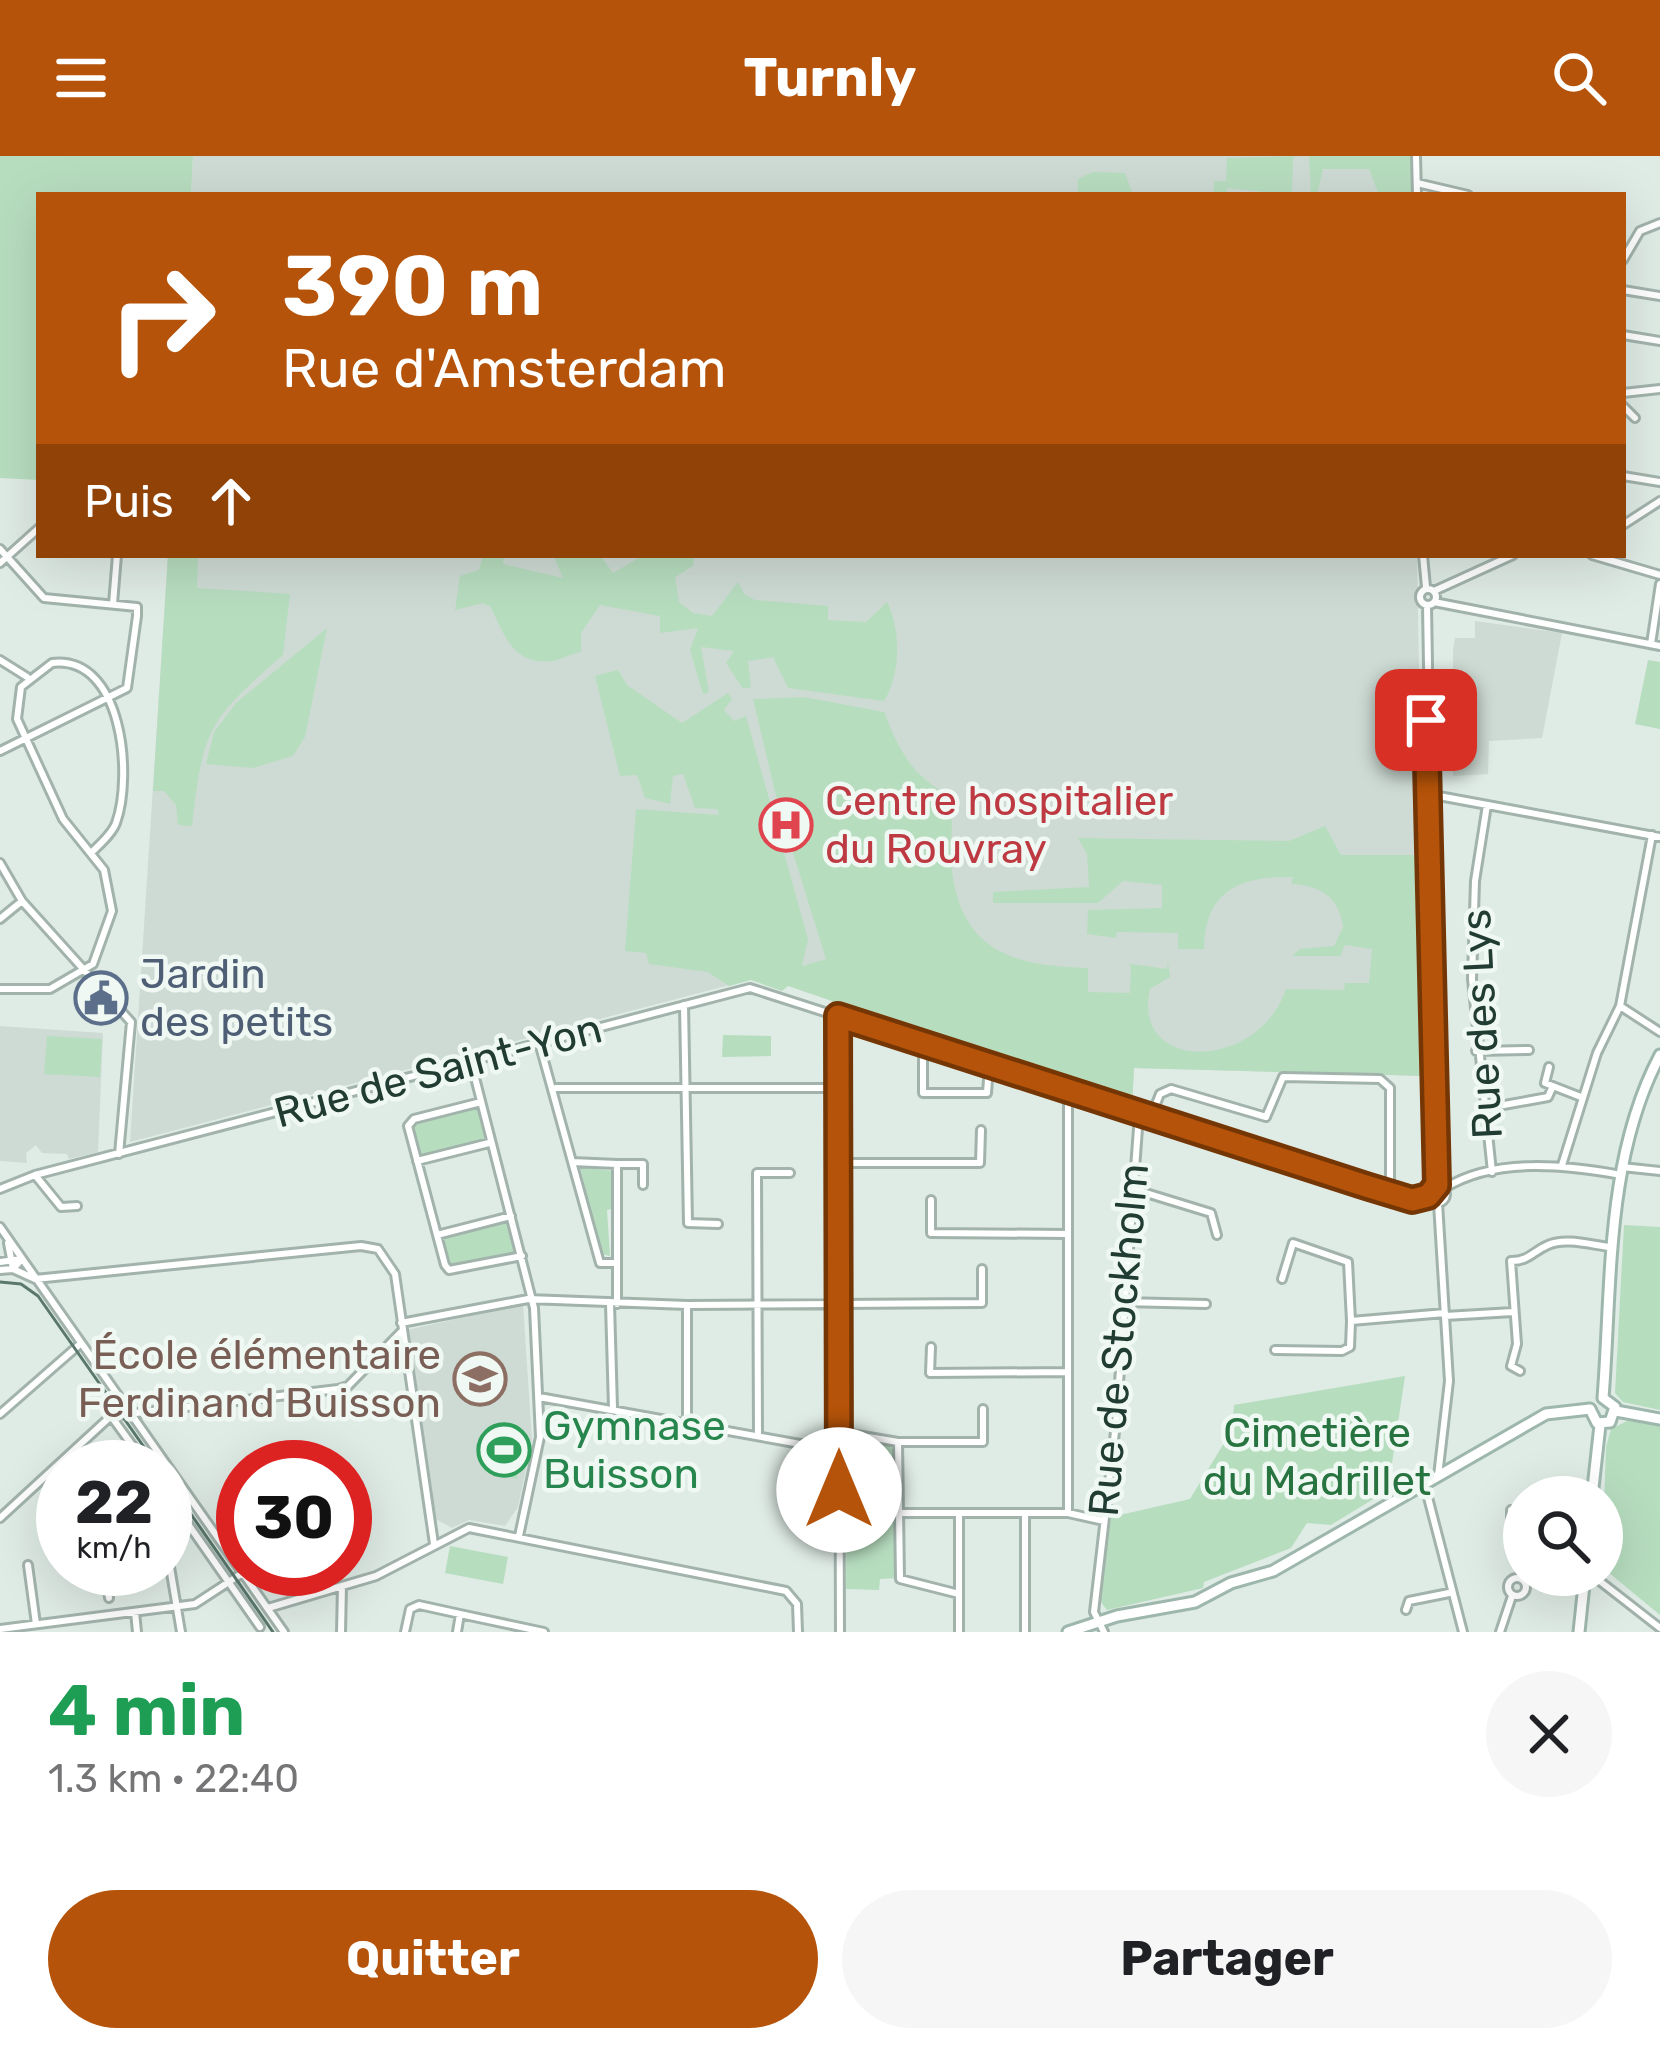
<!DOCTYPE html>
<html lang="fr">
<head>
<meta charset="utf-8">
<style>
	body { margin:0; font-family:Rubik,sans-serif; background:#f6f6f6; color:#202124; height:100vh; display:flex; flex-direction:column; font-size:45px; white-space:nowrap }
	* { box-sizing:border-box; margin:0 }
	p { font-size:39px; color:#757577 }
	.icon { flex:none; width:66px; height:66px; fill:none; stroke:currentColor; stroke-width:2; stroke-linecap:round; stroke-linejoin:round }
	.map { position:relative; height:1476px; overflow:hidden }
	.sheet { display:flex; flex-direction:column; background:#fff; flex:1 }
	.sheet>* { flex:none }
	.guide { position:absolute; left:36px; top:36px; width:1590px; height:366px; border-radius:0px; box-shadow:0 12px 48px #0002; background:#b45309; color:#fff; overflow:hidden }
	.fabs { position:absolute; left:1503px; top:1320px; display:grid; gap:24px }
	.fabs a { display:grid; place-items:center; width:120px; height:120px; border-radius:50%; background:#fff; box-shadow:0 12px 48px #0002; font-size:60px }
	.speed { position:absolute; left:36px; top:1284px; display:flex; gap:24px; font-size:60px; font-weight:700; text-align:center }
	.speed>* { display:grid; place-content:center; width:156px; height:156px; border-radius:50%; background:#fff; box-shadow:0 12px 48px #0002; line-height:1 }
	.speed small { font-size:30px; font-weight:400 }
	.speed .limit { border:18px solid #d22; background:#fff; color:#111 }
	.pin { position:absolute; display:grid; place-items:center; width:102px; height:102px; color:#fff; margin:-51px; border-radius:24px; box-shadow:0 6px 18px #0006 }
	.me { position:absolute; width:132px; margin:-66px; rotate:0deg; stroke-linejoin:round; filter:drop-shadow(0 0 9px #0008) }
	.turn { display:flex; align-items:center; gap:42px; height:252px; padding:0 48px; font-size:54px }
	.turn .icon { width:156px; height:156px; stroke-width:2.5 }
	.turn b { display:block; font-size:84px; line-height:102px }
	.then { display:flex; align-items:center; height:114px; padding:0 48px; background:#0003; gap:24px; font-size:45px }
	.round { display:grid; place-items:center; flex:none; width:126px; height:126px; border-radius:63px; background:#f6f6f6 }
	.head { display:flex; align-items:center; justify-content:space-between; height:204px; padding:0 48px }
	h1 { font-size:72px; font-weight:700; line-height:90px; color:#1e9e55 }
	.primary-button { display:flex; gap:24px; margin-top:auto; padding:24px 48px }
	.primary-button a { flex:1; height:138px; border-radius:72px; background:#b45309; color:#fff; font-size:48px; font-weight:700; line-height:138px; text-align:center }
	.primary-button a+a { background:#f6f6f6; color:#202124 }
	header { display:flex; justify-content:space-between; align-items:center; height:156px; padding:0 48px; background:#b45309; color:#fff; font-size:54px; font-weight:700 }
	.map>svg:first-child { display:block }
</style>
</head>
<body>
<header><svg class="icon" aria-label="menu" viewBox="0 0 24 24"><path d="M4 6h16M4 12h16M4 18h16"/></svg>Turnly<svg class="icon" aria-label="search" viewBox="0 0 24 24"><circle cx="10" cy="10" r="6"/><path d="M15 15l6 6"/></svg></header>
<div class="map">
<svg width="1660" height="1476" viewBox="0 0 1660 1476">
	<rect width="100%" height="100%" fill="#dfebe5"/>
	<path fill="#cedbd4" d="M193,0h1218l1,39h-1221z
		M168,399h1249l9,521 -292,-8 -2,38 -293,-96 -14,-50 -695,182z
		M1475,465l87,12 -20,105 -53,3 -1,33 -35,2v-126l2,-12h20z
		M0,870l103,7 -5,119 -29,7 -2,-5 -25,-1 -6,-8 -10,8 1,10 -27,-2z
		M523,1148l9,136 -14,67 -13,19 -36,-6 -17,8 -18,-10 -27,-188z"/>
	<path fill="#b7ddbf" d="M0,0h193l-2,39h-152v285l-39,-2z
		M1297,0l-4,1 -1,38 -65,-7 -1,7h-12v-14h12l1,-23z
		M1309,0h102l1,39h-33l-10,-26h-46l-6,26h-6z
		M1093,16l32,1 8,22h-55v-16z
		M168,399h30l-1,33 93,6 -7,61c-74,65 -80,72 -91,171l-14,-1 -2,-20 -12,-14h-11z
		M483,399h21l-1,9 60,14 -10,-23h47l13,18 31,-18h50l-1,11 -18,11 4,25 14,11 19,3 26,-34 6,12 11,6 73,6v14l38,2 21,-20c14,28 14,72 -3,99l-96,-13 -15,-31 -25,4 3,26 -8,2 -17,-26 8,-12 -33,-4 8,45 -6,2 -13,-44 8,-22 -38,5v-17l-60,-11 -19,28v19c-10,1 -19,8 -28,9 -41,5 -48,-26 -63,-55l-7,-3 -28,7 5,-34 19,-6z
		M327,472l-22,109 -12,19 -40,12 -47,-4 8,-32 22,-29z
		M1648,504l12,2v67l-25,-5z
		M618,514l9,15 55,38 46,-30 4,6 -8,11 10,11 12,-5 62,223 -6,27 24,-7 -47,-151 -26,-109 51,-2 80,15c16,40 27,62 65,84 6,24 0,50 3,75 10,83 66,95 136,97v24l42,1 1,-28 -6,-2 42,6 1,-7 2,15 -20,12c-19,85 109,82 136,0l58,1 1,-7h24l3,-34 -27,-4 -5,11h-48l8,-7 34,-3 9,-19c-4,-30 -23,-42 -52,-43l2,-7c-53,-1 -88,13 -89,72h-26v-16l-61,-1 -1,6 -29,-4 1,-24 74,-2v-23l-39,-4 -25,22h-105v-11l96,-5 -2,-33 -9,-16 211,3 36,-15 16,29h80l5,221 -292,-8 -2,38 -301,-99 1,-6 -44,-15 -6,5 -31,-11 -22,6 -21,-14 -59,-8 -3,-11 -21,-2 11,-142 83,6 -2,-6 -22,-1 -12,-34 -10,2 -3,28 -25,-6 -8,-23 -17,1 -25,-100z
		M723,879l48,1v20l-49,1z
		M47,880l55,3 -2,38 -56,-3z
		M478,951l8,34 -67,16 -6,-34z
		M580,1011l33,4 -1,38 -5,1 3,46 -8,-2z
		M508,1063l8,34 -69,12 -6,-28z
		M1624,1069l36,2v183l-37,-8 -8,-9z
		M1405,1220l-17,114 -57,35 -24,-2 -16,25 -87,34 -1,6 -96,22 -7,-9 11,-84 79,-18 42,-69 2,-25z
		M1629,1264l31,5v190l-58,-48 4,-120 5,-18z
		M490,1269l34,5 -7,49 -33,-8z
		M847,1283l48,8 2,131 -17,1 -1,11 -33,-1z
		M450,1390l58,11 -5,27 -58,-11z"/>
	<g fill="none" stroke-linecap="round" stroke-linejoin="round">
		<g stroke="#a2b3ac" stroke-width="12">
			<path id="street" d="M1416,0l1,39
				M1417,27l51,12
				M1623,104l17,-29 20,-8
				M1623,134l37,6
				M1623,179l37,6
				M1623,237l37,-4
				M1623,250l12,12
				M1623,320l37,6
				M1623,369l37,-24
				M0,393l44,49 93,9v9l-10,72 -127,63
				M1423,399l3,32
				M1592,399l68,20
				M0,407l39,-35
				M1420 441a8 8 0 1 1 16 0a8 8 0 1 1-16 0Z
				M1434,435l79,-36
				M1434,446l226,44
				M113,448l4,-49
				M1427,450l10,579
				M1651,488l9,-60
				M0,504l27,17
				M1428,638l232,43
				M1487,649l-12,76 -3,98 20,193
				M0,707l22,38 109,121 -12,132
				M0,763l22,-18
				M0,833h50l43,-25 19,-53 -8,-41 -41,-51 -46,-100 4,-32 31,-24c71,-8 81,113 64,160 -4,11 -16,21 -24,29
				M684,849l4,218 30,1
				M1620,850l40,26
				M838,862l2,614
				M923,888v49h64l2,-27
				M540,890l60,217h17
				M1476,895l53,-1
				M471,906l63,246 6,129 -21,99
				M1549,911l-4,16 36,14
				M556,932h283
				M481,946l-67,17 -6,7 37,139 4,5 73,-14
				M1482,953l66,-12 5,-11
				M1150,963l10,-25 11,-5 95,28 17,-40 97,2 10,9v105
				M417,1005l72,-18
				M572,1006l45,2v140
				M839,1007h141l1,-33
				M617,1008h26v21
				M1562,1009l35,-112 23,-47 32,-171
				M1622,1011l38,4
				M35,1019l26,32 16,-1
				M1428 1038a9 9 0 1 1 18 0a9 9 0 1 1-18 0Z
				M1445,1032c50,-31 121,-23 176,-13
				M0,1033l35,-14 715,-187 616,198 46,14 16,-4
				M1133,1033l78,24 6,22
				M931,1044v33l137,1
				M1438,1047l11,178 -11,95
				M0,1071l284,405
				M437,1079l74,-19
				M8,1087l5,26
				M0,1106l22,-3
				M13,1113l22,10 326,-33 17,3 17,25 39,270
				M0,1114l13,-1 9,-10
				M1282,1123l11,-36 55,19 3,59 94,-8
				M1123,1146l83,2
				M610,1148l3,104
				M1445,1160l68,-4
				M401,1167l127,-24 159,6 295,-2v-34
				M931,1191l-1,26 138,-1
				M1275,1194l67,1 8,-4 1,-26
				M1520,1215l-9,-5 6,-22 -6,-83c18,0 21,-9 37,-16 18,-8 43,0 62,2
				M539,1241l300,54
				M0,1258l79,-69
				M111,1260l37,51
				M687,1267v-117
				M839,1276l59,10h85v-33
				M758,1280l-1,-263h33
				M898,1286l2,137 59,15
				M1425,1330l38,146
				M165,1335l95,136
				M899,1357h169l36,8
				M1068,1357v-421
				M0,1362l111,-102 227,-27 10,-3 54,-55
				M1511,1375v-21l13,-1
				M165,1403l5,8 -5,1
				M28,1409l8,59
				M170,1411l11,65
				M67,1413l11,8 79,-8
				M106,1419l3,23
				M1592,1419l68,53
				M1508 1431a9 9 0 1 1 18 0a9 9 0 1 1-18 0Z
				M268,1452l108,-32 93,-48 317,63 11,13 1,28
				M1406,1454l3,-9 40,-8
				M135,1456l2,20
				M460,1458l84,18
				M0,1473l195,-25 46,-30
				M341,1476l1,-46
				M405,1476l5,-23 9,-4 41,9 -3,18
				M959,1476v-116
				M1025,1476v-116
				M1104,1476l-10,-20 22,-189 23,-308
				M1500,1476l12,-36"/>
		</g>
		<g stroke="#9eb7ad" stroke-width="15">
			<path id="secondary" d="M1603,1242c9,-114 2,-239 57,-343
				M1590,1253l7,14 13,-1 5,-15 -12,-9
				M1616,1255l44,8
				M1592,1341l8,-72
				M1068,1476l49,-16 78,-14 36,-19 42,-12 273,-157 44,-5
				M1579,1476l6,-57"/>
		</g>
		<use href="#street" stroke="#fff" stroke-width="6"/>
		<use href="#secondary" stroke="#fff" stroke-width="9"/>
		<path stroke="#5a786e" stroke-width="3" d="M0,1126l21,2 17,12 120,171
			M165,1321l108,155"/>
	</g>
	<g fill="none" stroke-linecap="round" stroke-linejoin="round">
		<g stroke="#753606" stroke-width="30">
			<path id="route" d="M839,1334l-1,-474 528,170 46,14 16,-4 9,-11 -11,-465"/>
		</g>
		<use href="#route" stroke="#b45309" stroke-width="21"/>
	</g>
	<defs>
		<g id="hospital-ring" transform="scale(2.7)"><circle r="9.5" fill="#f0f8f3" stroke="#e0444e" stroke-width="1.5"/><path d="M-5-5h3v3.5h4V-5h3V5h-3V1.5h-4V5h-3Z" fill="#e0444e"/></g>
		<g id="civic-ring" transform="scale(2.7)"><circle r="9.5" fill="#f0f8f3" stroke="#5c6f8a" stroke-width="1.5"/><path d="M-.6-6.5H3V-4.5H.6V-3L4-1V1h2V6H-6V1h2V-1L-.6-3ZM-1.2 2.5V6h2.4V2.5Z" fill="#5c6f8a"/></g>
		<g id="school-ring" transform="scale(2.7)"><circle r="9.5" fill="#f0f8f3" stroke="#8d6e63" stroke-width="1.5"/><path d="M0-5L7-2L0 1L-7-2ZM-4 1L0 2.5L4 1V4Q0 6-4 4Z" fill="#8d6e63"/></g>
		<g id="stadium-ring" transform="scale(2.7)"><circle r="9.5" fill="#f0f8f3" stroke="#2e9e5b" stroke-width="1.5"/><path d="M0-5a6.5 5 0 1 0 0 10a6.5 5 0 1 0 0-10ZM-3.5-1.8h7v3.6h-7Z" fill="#2e9e5b"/></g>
	</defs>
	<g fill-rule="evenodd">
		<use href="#hospital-ring" x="786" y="669"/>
		<use href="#civic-ring" x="101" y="842"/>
		<use href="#school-ring" x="480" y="1223"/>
		<use href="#stadium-ring" x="504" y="1294"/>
	</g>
	<g text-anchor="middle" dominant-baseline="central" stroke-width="9" stroke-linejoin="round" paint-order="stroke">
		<g font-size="42" fill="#be3a42" stroke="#f0f8f3" text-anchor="start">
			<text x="825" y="645">Centre hospitalier<tspan x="825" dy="48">du Rouvray</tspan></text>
		</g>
		<g font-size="42" fill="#4e5e75" stroke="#f0f8f3" text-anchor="start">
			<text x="140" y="818">Jardin<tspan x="140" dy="48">des petits</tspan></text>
		</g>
		<g font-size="42" fill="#203c33" stroke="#f0f8f3">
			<text transform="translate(1482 868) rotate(-93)">Rue des Lys</text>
			<text transform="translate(438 915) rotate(-15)">Rue de Saint-Yon</text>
			<text transform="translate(1119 1184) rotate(-85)">Rue de Stockholm</text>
		</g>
		<g font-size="42" fill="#785e54" stroke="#f0f8f3" text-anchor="end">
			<text x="441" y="1199">École élémentaire<tspan x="441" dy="48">Ferdinand Buisson</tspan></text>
		</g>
		<g font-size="42" fill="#27864d" stroke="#f0f8f3" text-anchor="start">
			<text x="543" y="1270">Gymnase<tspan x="543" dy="48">Buisson</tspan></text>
		</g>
		<g font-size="42" fill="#287441" stroke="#f0f8f3">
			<text x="1317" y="1277">Cimetière<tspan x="1317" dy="48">du Madrillet</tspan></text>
		</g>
	</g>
</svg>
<div class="fabs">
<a><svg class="icon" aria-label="search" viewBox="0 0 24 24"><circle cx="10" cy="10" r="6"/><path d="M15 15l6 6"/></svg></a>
</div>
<div class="speed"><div>22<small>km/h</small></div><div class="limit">30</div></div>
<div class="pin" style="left:1426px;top:564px;background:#d93025"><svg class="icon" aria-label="arrive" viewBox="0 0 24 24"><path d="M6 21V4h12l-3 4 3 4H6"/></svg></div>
<svg class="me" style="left:839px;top:1334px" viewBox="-20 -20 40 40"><circle r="19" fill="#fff"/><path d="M0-13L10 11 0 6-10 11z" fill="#b45309"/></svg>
<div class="guide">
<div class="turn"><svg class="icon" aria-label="right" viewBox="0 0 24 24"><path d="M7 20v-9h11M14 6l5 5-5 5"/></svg><div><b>390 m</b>Rue d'Amsterdam</div></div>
<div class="then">Puis<svg class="icon" aria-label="ahead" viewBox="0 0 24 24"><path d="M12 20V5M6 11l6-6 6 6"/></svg></div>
</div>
</div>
<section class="sheet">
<div class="head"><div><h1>4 min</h1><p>1.3 km · 22:40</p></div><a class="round"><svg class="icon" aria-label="close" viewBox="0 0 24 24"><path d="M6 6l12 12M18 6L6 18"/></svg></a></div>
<div class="primary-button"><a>Quitter</a><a>Partager</a></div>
</section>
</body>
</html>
